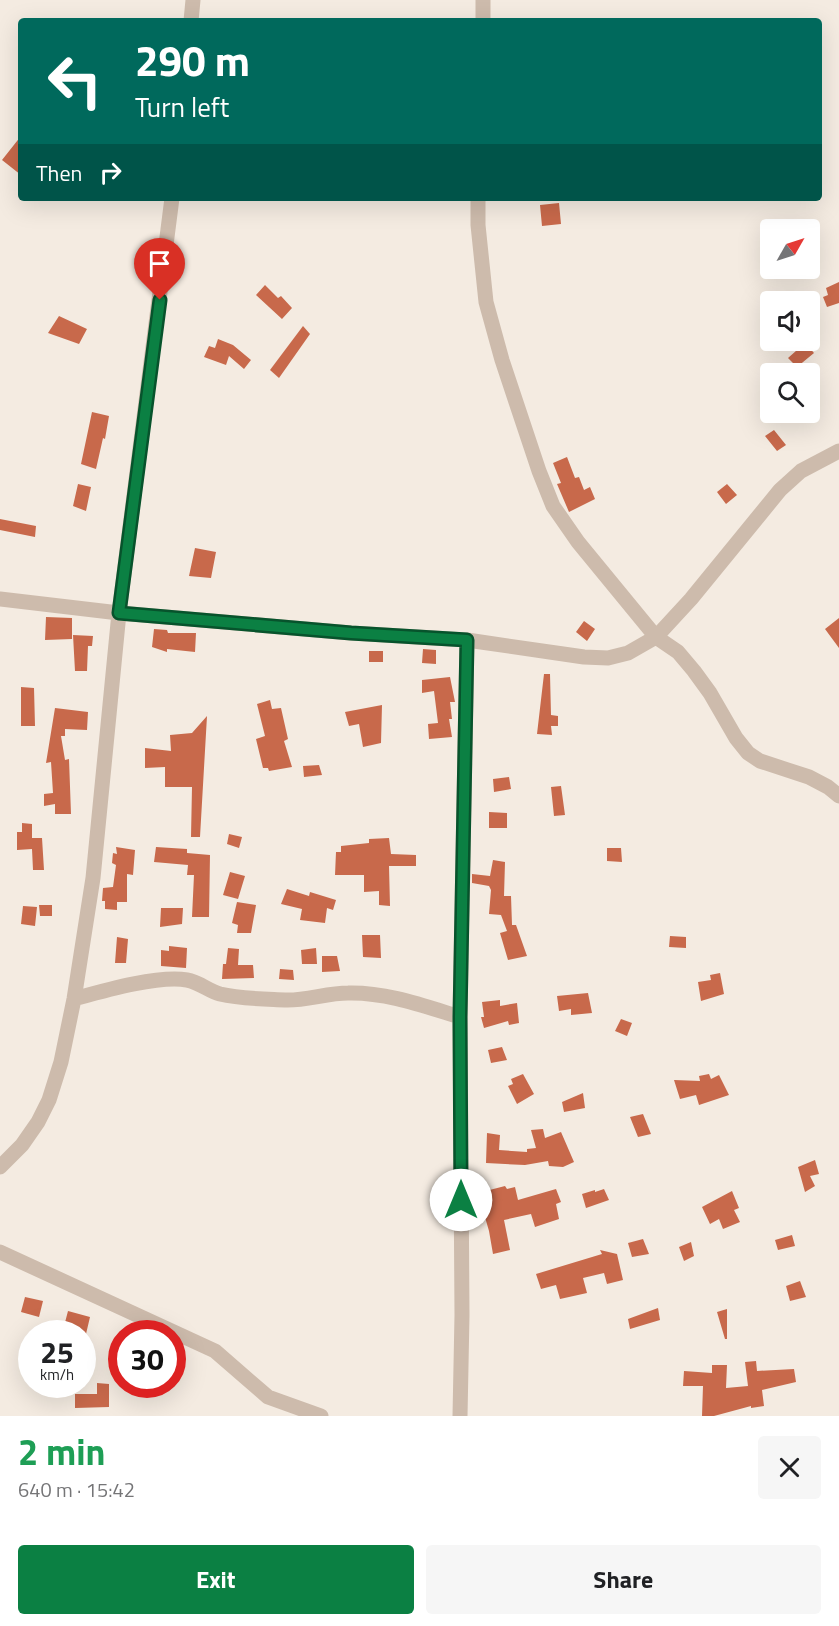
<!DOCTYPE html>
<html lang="en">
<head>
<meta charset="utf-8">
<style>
	body { margin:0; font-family:"Titillium Web",sans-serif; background:#f6f6f6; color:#202124; height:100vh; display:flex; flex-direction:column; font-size:22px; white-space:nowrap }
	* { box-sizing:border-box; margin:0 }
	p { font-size:20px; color:#757577 }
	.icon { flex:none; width:33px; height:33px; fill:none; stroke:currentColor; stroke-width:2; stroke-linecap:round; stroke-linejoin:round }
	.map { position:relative; height:1416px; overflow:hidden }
	.sheet { display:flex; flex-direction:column; background:#fff; flex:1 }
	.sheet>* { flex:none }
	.guide { position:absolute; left:18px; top:18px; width:804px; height:183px; border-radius:6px; box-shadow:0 6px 24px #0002; background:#00695c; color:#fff; overflow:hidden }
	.needle { width:39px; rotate:51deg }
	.fabs { position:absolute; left:760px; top:219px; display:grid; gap:12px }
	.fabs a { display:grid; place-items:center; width:60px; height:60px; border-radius:6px; background:#fff; box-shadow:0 6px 24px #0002; font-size:30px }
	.speed { position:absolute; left:18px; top:1320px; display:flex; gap:12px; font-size:30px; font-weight:700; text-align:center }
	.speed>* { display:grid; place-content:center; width:78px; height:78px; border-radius:50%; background:#fff; box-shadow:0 6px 24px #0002; line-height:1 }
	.speed small { font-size:15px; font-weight:400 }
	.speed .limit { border:9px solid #d22; background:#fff; color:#111 }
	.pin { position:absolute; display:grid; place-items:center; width:51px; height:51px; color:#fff; margin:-62px -26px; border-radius:50% 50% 50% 0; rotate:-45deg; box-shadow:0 0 6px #0007 }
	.pin .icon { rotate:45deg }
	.me { position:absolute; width:66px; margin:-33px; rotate:0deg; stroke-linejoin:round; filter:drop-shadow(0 0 4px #0008) }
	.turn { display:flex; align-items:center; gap:21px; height:126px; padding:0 18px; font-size:27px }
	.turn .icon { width:78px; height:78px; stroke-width:2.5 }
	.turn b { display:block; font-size:42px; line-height:51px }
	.then { display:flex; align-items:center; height:57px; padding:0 18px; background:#0003; gap:12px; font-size:22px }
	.round { display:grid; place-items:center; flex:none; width:63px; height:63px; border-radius:6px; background:#f6f6f6 }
	.headline { display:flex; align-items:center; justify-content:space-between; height:102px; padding:0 18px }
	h1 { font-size:36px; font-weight:700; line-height:45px; color:#1e9e55 }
	.button { display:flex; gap:12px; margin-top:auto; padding:12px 18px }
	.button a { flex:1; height:69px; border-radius:6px; background:#0b8043; color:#fff; font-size:24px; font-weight:700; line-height:69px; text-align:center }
	.button a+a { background:#f6f6f6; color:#202124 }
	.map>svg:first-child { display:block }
</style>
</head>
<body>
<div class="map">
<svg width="839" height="1416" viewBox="0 0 839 1416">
	<rect width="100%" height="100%" fill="#f4ebe1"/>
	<path fill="#c8694b" d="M21,136v39l-19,-15z
		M559,203l2,21 -19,2 -2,-21z
		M839,282v21l-12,4 -4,-10 5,-2 -2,-7z
		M265,285l13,13 3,-2 11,12 -10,11 -26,-24z
		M59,316l28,13 -8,15 -31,-11z
		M303,326l7,8 -31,44 -9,-8z
		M218,339l15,6 18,15 -7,9 -15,-13 -3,9 -22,-8 5,-11 6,2z
		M805,343l9,10 -17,14 -9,-9z
		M92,412l17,4 -4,23 -2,-1 -7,31 -15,-5z
		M774,430l12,15 -9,6 -12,-15z
		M567,457l8,21 4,-1 5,13 6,-3 5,12 -26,13 -12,-28 4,-1 -8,-20z
		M78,484l13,3 -5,24 -13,-5z
		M727,484l10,11 -11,9 -9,-12z
		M0,519l36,7 -1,11 -35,-7z
		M195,548l21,4 -5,26 -22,-2z
		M46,617l26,1v21l-27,1z
		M839,618v30l-14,-19z
		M584,621l11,8 -8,12 -11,-9z
		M154,629l13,1 1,3h28l-1,19 -28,-3v3l-15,-5z
		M73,635l20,1 -1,10h-4l-1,25h-12z
		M423,649l13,1v14l-14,-1z
		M369,651h14v11h-14z
		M544,674h6l1,41 7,1v10h-7l1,9 -15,-1z
		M450,677l5,25h-5l2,17h-3l3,18 -23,2 -1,-15 10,-1 -4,-32 -12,2v-13z
		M21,687l13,1 1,38h-14z
		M270,700l2,9 9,-1 7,31 -4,2 8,26 -23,4 -1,-3h-5l-7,-29 9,-3 -8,-32z
		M382,705l-1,38 -18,4 -4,-23 -10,2 -4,-14z
		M55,708l33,4 -1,18 -22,-1v7h-4l4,24 4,-1 2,55h-16v-10l-11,2v-12l9,-1 -2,-31 -5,1z
		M207,716l-7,121h-9l1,-50h-27v-20l-20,1v-20l26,3 -1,-16 22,-2z
		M319,765l3,10 -18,2 -1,-11z
		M509,777l2,12 -17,3 -1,-13z
		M561,786l4,29 -11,1 -3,-29z
		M489,812l18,1v15h-18z
		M22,823l10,1v14h10l2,32h-11l-1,-21 -15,1v-18h5z
		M229,834l13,3 -3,11 -12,-4z
		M389,838l2,16 25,1v11h-27l1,40 -11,-1v-14l-15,1v-17h-29l1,-23h5v-6l28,-3v-4z
		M116,847l19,3 -2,25 -6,-1v28h-10v8l-12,-1v-8h-3l1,-13 10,-1 3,-22 -4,-2 1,-10 4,1z
		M156,847l31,2v4l23,2 -1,62h-17l2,-42h-7l1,-10 -34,-3z
		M607,848h14l1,14 -15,-1z
		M493,860l12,2 -1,34h7l1,29h4l11,31 -19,4 -8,-27 7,-2 -6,-16 -12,-1 2,-24 -2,-4 -17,-3v-9l18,2z
		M230,872l15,4 -7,23 -15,-4z
		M287,889l22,7 1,-4 26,8 -3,10 -6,-2 -2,15 -25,-3 2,-11 -21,-5z
		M237,902l19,3 -5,28h-14l1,-8 -6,-2z
		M39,905h13v11h-12z
		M23,906l14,1 -2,19 -14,-2z
		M161,908h22l-1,16 -22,3z
		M362,935h18l1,23 -18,-1z
		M670,936l16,1v11l-17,-1z
		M117,937l11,2 -2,24h-11z
		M169,946l18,2 -1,20 -25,-2v-16l8,1z
		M228,948l11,1 -1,16h15l1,13 -32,1 1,-15h3z
		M316,948l1,16h-15l-1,-14z
		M322,956h15l3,15 -18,1z
		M280,969l13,1 1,10 -15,-1z
		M720,973l4,21 -23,7 -3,-19 13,-2 -1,-5z
		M588,993l4,20 -21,2v-6l-12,2 -2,-15z
		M500,1000v6l17,-3 2,20 -10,2 -1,-4 -24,7 -3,-11h3l-2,-15z
		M621,1019l11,4 -5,13 -12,-5z
		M502,1047l5,13 -16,3 -3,-13z
		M523,1074l11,20 -17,10 -9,-18 5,-2 -2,-5z
		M709,1074l2,5 8,-4 10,20 -30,10 -3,-10 -16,4 -6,-19 26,1 -1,-5z
		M583,1093l2,15 -21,4 -2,-10z
		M643,1114l8,20 -13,3 -8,-20z
		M543,1129l2,9 16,-6 13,30 -11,5 -14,-1 -1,-5 -23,4 -39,-2 1,-30 13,2 -1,15 28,2v-3l9,-1 -5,-18z
		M815,1160l4,14 -9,2 5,10 -10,6 -7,-25z
		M505,1186l2,3 8,-2 3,13 38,-11 5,13 -5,2 3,15 -24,8 -4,-13 -27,6 6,30 -17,4 -4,-23 -11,-38z
		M604,1189l5,11 -23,8 -4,-14 13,-4v2z
		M732,1191l7,17 -5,2 6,12 -17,7 -4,-10 -9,5 -8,-17z
		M792,1235l3,11 -17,4 -3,-10z
		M643,1239l6,15 -17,3 -4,-14z
		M691,1242l3,14 -10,5 -5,-14z
		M600,1250l17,4 6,26 -16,4 -3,-11 -21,5 4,15 -27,6 -4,-14 -15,4 -5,-15 66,-20z
		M800,1281l6,16 -16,4 -4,-15z
		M25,1297l18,4 -4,16 -18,-5z
		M658,1308l2,12 -30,9 -2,-10z
		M727,1309v30h-2l-8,-27z
		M68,1311l22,6 -4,17h-24z
		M756,1361l1,10 37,-2 2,13 -34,8 2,16 -13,2v-2l-37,10h-12l1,-30h-20l1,-15 28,2v-8h15l-1,23 22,-2 -3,-24z
		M97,1383l12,1v23l-34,1v-14h22z"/>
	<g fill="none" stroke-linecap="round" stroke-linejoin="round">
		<path stroke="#cdbbac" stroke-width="15" d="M191,21l2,-21
			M483,21v-21
			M478,198v27l8,77 16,58 37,111 14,35 25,36 78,95 22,15 16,19 16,22 26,45 12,15 12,8 49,16 19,10 11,9
			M0,599l119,14 232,20 116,7 117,17 24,1 20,-5 28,-16 35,-38 89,-109 21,-19 38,-20
			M74,999c29,-8 84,-24 113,-19 12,2 22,11 33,14 21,5 44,5 65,6 20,1 42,-7 63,-7 38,-1 76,13 112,24
			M0,1167l22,-22 16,-23 11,-22 12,-38 13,-63 19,-121 26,-265 53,-415
			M0,1252l215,99 53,46 53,19
			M460,1416l2,-101 -2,-298 7,-377"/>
	</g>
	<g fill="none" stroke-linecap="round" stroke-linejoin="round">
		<g stroke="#07532c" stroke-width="15">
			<path id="route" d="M160,300l-41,313 232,20 116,7 -7,377 1,183"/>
		</g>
		<use href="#route" stroke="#0b8043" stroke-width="10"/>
	</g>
</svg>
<div class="fabs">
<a><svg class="needle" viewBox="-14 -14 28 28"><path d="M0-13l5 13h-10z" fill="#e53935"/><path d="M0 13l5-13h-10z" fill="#757577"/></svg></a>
<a><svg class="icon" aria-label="sound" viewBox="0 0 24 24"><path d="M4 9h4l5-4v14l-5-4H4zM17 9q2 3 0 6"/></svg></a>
<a><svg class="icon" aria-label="search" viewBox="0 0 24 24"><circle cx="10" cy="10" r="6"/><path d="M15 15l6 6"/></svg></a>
</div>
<div class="speed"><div>25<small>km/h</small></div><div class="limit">30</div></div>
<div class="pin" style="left:160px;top:300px;background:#d93025"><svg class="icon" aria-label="arrive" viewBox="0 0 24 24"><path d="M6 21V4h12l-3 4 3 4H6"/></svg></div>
<svg class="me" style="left:461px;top:1200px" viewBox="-20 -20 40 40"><circle r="19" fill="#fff"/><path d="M0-13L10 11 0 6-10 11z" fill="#0b8043"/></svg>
<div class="guide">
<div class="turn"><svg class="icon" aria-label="left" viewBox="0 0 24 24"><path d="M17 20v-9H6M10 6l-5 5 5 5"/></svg><div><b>290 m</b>Turn left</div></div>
<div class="then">Then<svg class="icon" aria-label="right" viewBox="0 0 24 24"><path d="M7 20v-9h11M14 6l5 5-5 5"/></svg></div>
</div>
</div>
<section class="sheet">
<div class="headline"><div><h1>2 min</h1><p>640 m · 15:42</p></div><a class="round"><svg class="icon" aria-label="close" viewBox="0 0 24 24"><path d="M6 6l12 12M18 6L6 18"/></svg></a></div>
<div class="button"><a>Exit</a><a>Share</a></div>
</section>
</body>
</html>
